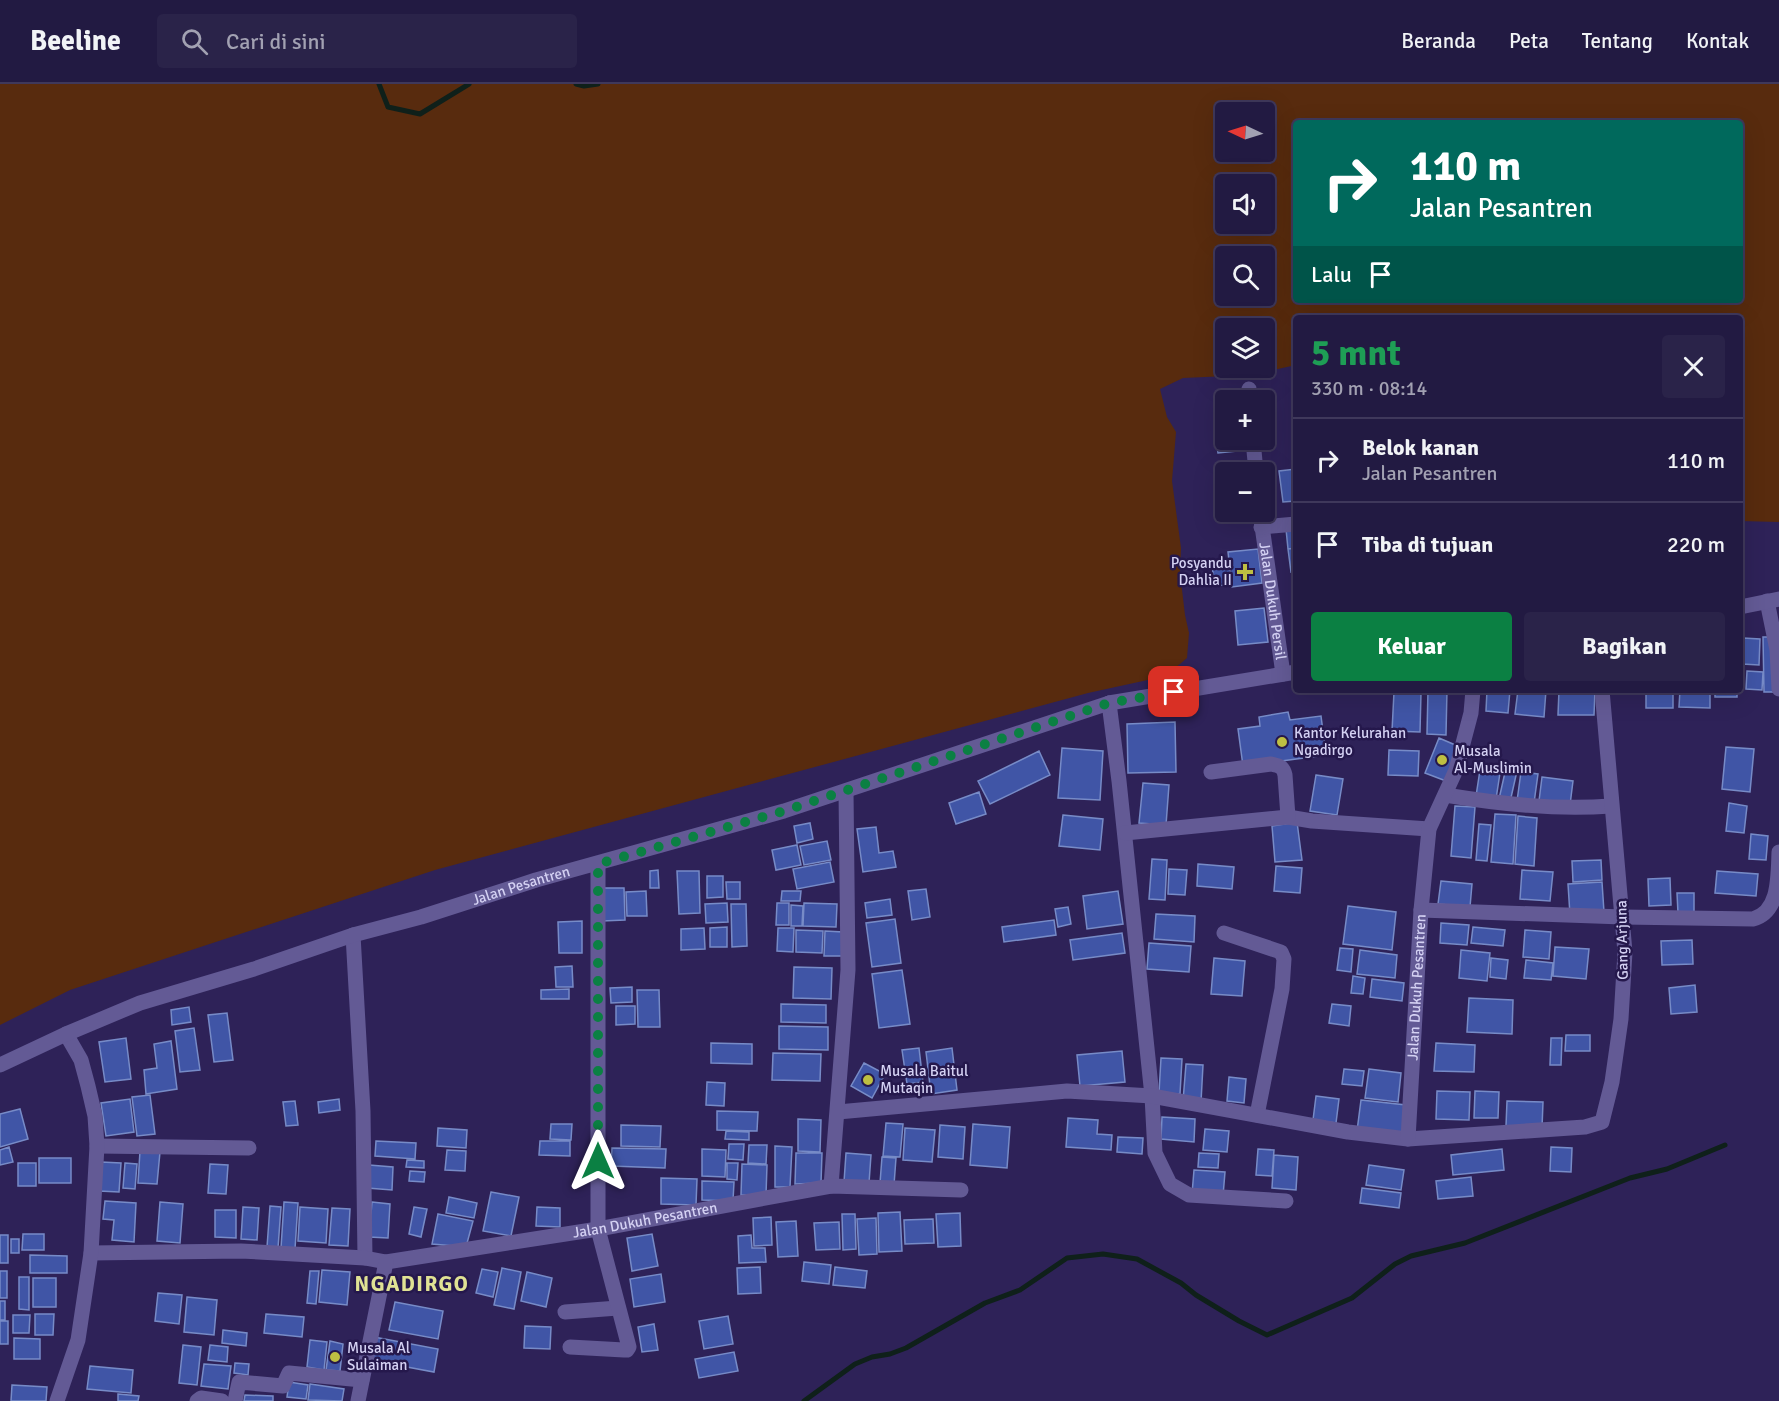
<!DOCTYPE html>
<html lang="id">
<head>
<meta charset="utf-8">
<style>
	body { margin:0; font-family:Signika,sans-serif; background:#2a2349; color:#f1f3f6; height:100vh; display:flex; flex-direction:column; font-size:22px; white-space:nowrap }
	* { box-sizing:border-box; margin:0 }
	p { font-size:20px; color:#a2a1b2 }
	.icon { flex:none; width:33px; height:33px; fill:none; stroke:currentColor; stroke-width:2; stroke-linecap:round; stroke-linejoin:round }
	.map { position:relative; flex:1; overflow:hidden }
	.details { position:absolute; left:1293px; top:231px; width:450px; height:378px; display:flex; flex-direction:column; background:#221a42; border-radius:6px; box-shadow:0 6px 24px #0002,0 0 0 2px #3f385b }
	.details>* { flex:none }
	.hud { position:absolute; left:1293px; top:36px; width:450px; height:183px; border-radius:6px; box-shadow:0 6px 24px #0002,0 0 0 2px #3f385b; background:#00695c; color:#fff; overflow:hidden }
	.needle { width:39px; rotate:274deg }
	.tools { position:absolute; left:1215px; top:18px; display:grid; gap:12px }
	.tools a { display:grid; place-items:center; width:60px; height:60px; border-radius:6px; background:#221a42; box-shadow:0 6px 24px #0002,0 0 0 2px #3f385b; font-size:30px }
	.pin { position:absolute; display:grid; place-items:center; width:51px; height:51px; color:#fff; margin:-26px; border-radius:12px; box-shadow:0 3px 9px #0006 }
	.me { position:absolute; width:66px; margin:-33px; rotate:0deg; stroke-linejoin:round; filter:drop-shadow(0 0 4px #0008) }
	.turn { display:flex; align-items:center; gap:21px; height:126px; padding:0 18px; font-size:27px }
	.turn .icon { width:78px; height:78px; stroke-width:2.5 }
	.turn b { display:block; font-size:42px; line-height:51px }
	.then { display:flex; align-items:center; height:57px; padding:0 18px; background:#0003; gap:12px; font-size:22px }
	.round { display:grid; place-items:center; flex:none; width:63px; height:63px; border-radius:6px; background:#2a2349 }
	.headline { display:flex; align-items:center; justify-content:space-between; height:102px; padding:0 18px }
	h1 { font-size:36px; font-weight:700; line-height:45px; color:#1e9e55 }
	.action { display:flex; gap:12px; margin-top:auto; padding:12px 18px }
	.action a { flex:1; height:69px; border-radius:6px; background:#0b8043; color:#fff; font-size:24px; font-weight:700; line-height:69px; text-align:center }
	.action a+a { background:#2a2349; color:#f1f3f6 }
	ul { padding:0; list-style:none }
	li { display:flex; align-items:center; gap:18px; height:84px; padding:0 18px; border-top:2px solid #3f385b }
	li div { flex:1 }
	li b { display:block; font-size:22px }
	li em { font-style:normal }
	header { display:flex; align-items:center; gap:36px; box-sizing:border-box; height:84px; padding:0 30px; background:#221a42; border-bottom:2px solid #3f385b }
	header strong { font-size:28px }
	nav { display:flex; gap:33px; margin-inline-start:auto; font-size:21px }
	.search { width:420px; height:54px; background:#2a2349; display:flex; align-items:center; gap:15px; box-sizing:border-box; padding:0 21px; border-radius:6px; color:#a2a1b2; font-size:22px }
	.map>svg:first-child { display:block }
</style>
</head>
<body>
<header>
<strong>Beeline</strong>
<div class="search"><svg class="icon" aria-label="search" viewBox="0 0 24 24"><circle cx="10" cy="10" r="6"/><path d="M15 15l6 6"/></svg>Cari di sini</div>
<nav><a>Beranda</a><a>Peta</a><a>Tentang</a><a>Kontak</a></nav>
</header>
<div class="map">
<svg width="1779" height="1317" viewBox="0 0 1779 1317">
	<rect width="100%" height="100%" fill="#2e2258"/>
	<path fill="#582b0e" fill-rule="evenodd" d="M0,0h1779v438l-39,-1v-203h-444v47l-46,10 -67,3 -23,11 7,28 9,15 -4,49 9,67 -1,25 5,42 4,18 -2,25 -21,18 -78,17 -653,177 -365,120 -70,35zM1226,28h38v40h-38zM1296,39h444v177h-444zM1226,100h38v40h-38zM1226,172h38v40h-38zM1226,244h38v40h-38z"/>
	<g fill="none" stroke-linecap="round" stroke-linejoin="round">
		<path stroke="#0f201a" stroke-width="5" d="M379,0l9,23 32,7 49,-30
			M576,0l8,2 14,-2
			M804,1317l51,-37 17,-7 18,-3 16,-6 79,-45 35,-13 47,-32 36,-4 34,5 44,24 15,12 43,26 28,14 85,-37 43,-34 16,-8 54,-13 165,-65 37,-9 58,-24"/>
	</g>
	<path fill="#4055a6" stroke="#778bc7" stroke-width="1.5" d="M1226,339v17h20l1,10 -29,3 -4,-29z
		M1296,385v32l-13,1 -4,-31z
		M1220,394h6v32h-2z
		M1296,444v20l-8,1 -2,-20z
		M1296,464v23l-5,1 -3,-23z
		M1258,465l4,34 -30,4 -4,-35z
		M1229,476l3,24 -18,2 -2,-24z
		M1264,524l4,34 -30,3 -3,-34z
		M1763,553h11l5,55h-15z
		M1743,554l17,1 -1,26 -17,-1z
		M1747,587l16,1 -1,18 -16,-1z
		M1428,606h19l-1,45 -19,-1z
		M1487,606h23l-2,23 -22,-2z
		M1518,606h28l-2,27 -29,-3z
		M1559,606h36l-1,25h-36z
		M1646,606h27v18h-27z
		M1680,606h30v18l-31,-1z
		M1715,606h22v7h-22z
		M1394,608l27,1 -1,39 -28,-1z
		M1288,628l2,8 31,-4 5,39 -83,11 -5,-37 22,-3 -1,-9z
		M1175,638l1,50 -48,1 -1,-49z
		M1439,654l21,9 -14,34 -21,-8z
		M1726,663l28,2 -4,43 -28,-3z
		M1062,664l41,3 -3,49 -42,-2z
		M1389,666l30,1 -1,25 -30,-1z
		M1039,667l11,24 -60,29 -12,-23z
		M1506,684l11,3 -7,31 -11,-3z
		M1480,686l20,3 -4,26 -20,-3z
		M1521,688l17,2 -4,29 -17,-2z
		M1316,691l27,4 -6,36 -27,-4z
		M1542,693l31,4 -3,24 -31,-4z
		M1143,699l26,2 -3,40 -27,-2z
		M979,708l7,22 -30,10 -7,-21z
		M1729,719l18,3 -3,27 -18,-2z
		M1455,722l20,1 -4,51 -20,-2z
		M1495,730l21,1 -3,49 -22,-2z
		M1063,731l40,4 -3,31 -41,-4z
		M1518,732l19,2 -3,48 -19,-2z
		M1297,738l5,38 -27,2 -3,-36z
		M810,739l3,16 -16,4 -3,-17z
		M1479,740l12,1 -4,36 -11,-1z
		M876,743l3,26 14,-2 3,16 -33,5 -6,-43z
		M1751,750l17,2 -2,24 -17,-1z
		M827,757l4,19 -27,5 -4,-19z
		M797,761l4,20 -25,5 -4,-20z
		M1152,775l15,1 -2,40 -16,-1z
		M1601,776l1,20 -29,2 -1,-21z
		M830,778l4,20 -37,7 -4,-20z
		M1198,780l36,3 -2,22 -35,-3z
		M1276,782l26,2 -2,25 -26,-2z
		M1169,785l18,1 -2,25 -17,-1z
		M658,786l1,18h-9v-17z
		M1522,786l31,2 -3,29 -30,-2z
		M677,787h22l1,42 -21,1z
		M1717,787l41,3 -2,22 -41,-3z
		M707,792h16v21l-16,1z
		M1670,794l1,27 -22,1 -1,-27z
		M1441,797l31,3 -2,23 -32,-3z
		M726,798h14v17h-13z
		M1602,798l2,30 -34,3 -2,-31z
		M601,804h23l1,32 -23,1z
		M926,805l4,28 -18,3 -4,-29z
		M646,807l1,25h-20l-1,-24z
		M782,807h19l-1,10h-19z
		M1118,807l5,33 -36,5 -4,-33z
		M1677,809h17v20h-16z
		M890,815l2,16 -25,3 -2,-15z
		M727,819l1,19 -22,1 -1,-19z
		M777,819h12v22h-13z
		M804,819l33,1 -1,23 -33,-1z
		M731,820h15l1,42 -15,1z
		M791,821l12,1 -1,20h-11z
		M1348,822l48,6 -4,38 -49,-6z
		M1068,823l3,17 -13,3 -3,-18z
		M1156,830l39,2 -1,26 -40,-3z
		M895,835l6,44 -29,4 -6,-44z
		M1054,836l2,15 -52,7 -2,-15z
		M582,837v32h-23l-1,-31z
		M1441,839l28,2 -2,20 -27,-2z
		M727,843v20h-17v-19z
		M1473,843l32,3 -2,16 -32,-3z
		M704,844l1,21 -24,1v-21z
		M778,844h16l-1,24 -16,-1z
		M796,846l27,1 -1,22 -26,-1z
		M1525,846l26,2 -2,27 -26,-2z
		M825,847l18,1 -1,24h-18z
		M1122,849l3,20 -52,7 -3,-20z
		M1692,856l1,24 -31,1 -1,-24z
		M1149,859l42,3 -2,26 -42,-3z
		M1555,863l34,2 -3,30 -33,-3z
		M1340,864l13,1 -2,23 -14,-2z
		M1360,866l37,5 -2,23 -38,-4z
		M1461,866l29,3 -3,28 -28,-3z
		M1214,874l31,3 -3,35 -31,-2z
		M1491,874l17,2 -2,19 -16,-2z
		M1526,876l27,3 -2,17 -27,-2z
		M572,882l1,21h-17l-1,-20z
		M794,883l38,1 -1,31 -38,-1z
		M902,886l8,54 -31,4 -7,-54z
		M1353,892l12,2 -2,16 -12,-1z
		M1372,895l32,4 -2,18 -32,-4z
		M1695,901l2,27 -26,2 -2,-26z
		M632,903v15l-21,1 -1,-15z
		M569,905v10h-28v-9z
		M637,906h22l1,37h-22z
		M1469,914l44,2 -1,34 -45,-2z
		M781,920l45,1v18l-45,-1z
		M1332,920l19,2 -2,20 -20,-3z
		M616,922h19v18l-19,1z
		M189,923l2,15 -19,3 -1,-15z
		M227,929l6,47 -19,2 -6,-47z
		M779,942l49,1v23l-49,-1z
		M194,944l6,42 -20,2 -5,-41z
		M1566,951h24v16h-25z
		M126,954l5,41 -26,3 -6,-40z
		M1551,954h11l-1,27h-11z
		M171,957l6,48 -31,5 -2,-24 13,-2 -3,-24z
		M711,959l41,1v20l-41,-1z
		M1436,959l39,2 -1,27 -40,-1z
		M919,964l4,34 -16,2 -5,-34z
		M952,964l5,42 -26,4 -5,-42z
		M1122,967l3,31 -45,4 -3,-31z
		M773,969l48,1 -1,27 -48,-1z
		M1161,974l21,1 -2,35 -21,-1z
		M864,979l21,11 -13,24 -21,-12z
		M1186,980l17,1 -2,37 -18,-1z
		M1344,985l20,2 -2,15 -20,-2z
		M1369,985l32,4 -3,29 -33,-4z
		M1229,993l17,2 -2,24 -17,-2z
		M707,998l18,1 -1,23 -18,-1z
		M1437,1007l33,1 -1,28 -33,-1z
		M1475,1007l24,1 -1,26h-24z
		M150,1011l5,39 -18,2 -5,-39z
		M1316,1012l23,3 -3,24 -23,-3z
		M130,1015l4,33 -28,4 -5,-33z
		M339,1015l1,11 -21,3 -1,-11z
		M1361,1016l45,5 -3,31 -46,-5z
		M295,1017l3,24 -12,1 -3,-24z
		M1507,1017l36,1 -1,26 -36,-2z
		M20,1025l8,30 -28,8v-33z
		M717,1027l41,1 -1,19 -40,-1z
		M1162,1033l33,2 -1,23 -33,-3z
		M1068,1034l30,2 -1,14 15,1 -1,15 -45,-3z
		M798,1035l23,1 -1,32 -22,-1z
		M886,1039l17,1 -3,33 -17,-1z
		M551,1040h21l-1,16 -21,-1z
		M973,1040l37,3 -3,41 -37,-3z
		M621,1041l40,1 -1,21 -39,-1z
		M940,1041l25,2 -2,32 -25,-2z
		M438,1044l29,2 -1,18 -29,-2z
		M905,1044l30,2 -3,32 -29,-2z
		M1205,1045l24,2 -2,21 -24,-2z
		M726,1047l23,1v8l-24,-1z
		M1118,1053l25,1 -1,16 -25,-2z
		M376,1057l40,2 -1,16 -40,-3z
		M540,1057h30v15l-31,-1z
		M729,1060h15l-1,16 -15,-1z
		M749,1061h18l-1,19 -18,-1z
		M775,1062l17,1 -2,40h-15z
		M9,1063l4,15 -13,3v-15z
		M1551,1063l21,1 -1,24 -21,-1z
		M612,1064l54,1 -1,19 -54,-2z
		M702,1065l24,1 -1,27 -23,-1z
		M1258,1065l16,1 -2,26 -16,-1z
		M1502,1065l2,21 -51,5 -2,-20z
		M447,1066l19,1 -1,20 -20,-1z
		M140,1067l20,1 -3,32 -19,-1z
		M796,1069h26l-1,30 -26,1z
		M846,1069l25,2 -2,28 -25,-1z
		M1199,1069l20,1 -1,14 -20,-1z
		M1274,1071l24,2 -2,33 -24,-2z
		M882,1073l14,1 -2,27 -14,-2z
		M39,1074h32v25h-32z
		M407,1076l17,1v7l-18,-1z
		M101,1078l20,1 -2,29 -20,-1z
		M18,1079h18v23h-18z
		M125,1079l12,1 -2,25 -12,-1z
		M727,1079h11l-1,17 -10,-1z
		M210,1080l18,1 -2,29 -18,-1z
		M742,1080l25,1 -1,30h-25z
		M369,1081l24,2 -1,23 -25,-2z
		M1369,1081l35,5 -3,20 -35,-5z
		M1194,1086l31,2 -2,24 -31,-2z
		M410,1087l15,1 -1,10 -15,-1z
		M1471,1093l2,19 -35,3 -2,-18z
		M661,1094l36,1 -1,26 -35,-1z
		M702,1097l32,1 -1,19 -31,-1z
		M1362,1104l39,5 -2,15 -39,-5z
		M491,1108l28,5 -8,39 -28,-5z
		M449,1113l28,6 -3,15 -28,-5z
		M105,1117l31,2 -2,39 -22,-2 2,-20 -11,-1z
		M160,1118l23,2 -3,39 -23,-2z
		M284,1118l14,1 -3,46 -14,-1z
		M372,1118l18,2 -2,34 -19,-1z
		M270,1122l11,1 -3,41 -11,-1z
		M243,1123l16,1 -2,32 -16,-1z
		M300,1123l28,2 -2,34 -28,-2z
		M414,1123l13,2 -6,28 -12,-3z
		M537,1123l23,1v19l-24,-1z
		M332,1124l18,1 -2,37 -19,-1z
		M215,1126h21v28l-21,-1z
		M900,1128l2,39 -23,1 -1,-39z
		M960,1129l1,33 -23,1 -2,-33z
		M438,1130l35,7 -7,26 -34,-3z
		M842,1130h13l1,35 -13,1z
		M771,1133l1,28 -18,1 -1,-28z
		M876,1134l1,36 -18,1 -2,-36z
		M933,1135l1,24 -29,1 -1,-24z
		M796,1137l2,35 -20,1 -2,-35z
		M839,1138l1,27 -24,1 -2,-27z
		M23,1150h21v16h-22z
		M652,1150l6,32 -26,5 -5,-33z
		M0,1151h8v28h-8z
		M751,1151l1,13h13l1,14 -27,1 -1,-27z
		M11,1155h8v14h-8z
		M30,1171l37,1v17h-37z
		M804,1178l27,3 -2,19 -27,-3z
		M760,1183l1,26 -23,1 -1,-26z
		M835,1183l32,4 -2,17 -32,-3z
		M502,1184l19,4 -7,37 -20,-4z
		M482,1185l16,3 -5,25 -17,-4z
		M322,1186l28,2 -3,33 -28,-3z
		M0,1187h7v27h-7z
		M310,1187h9l-3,33 -9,-1z
		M527,1188l25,6 -6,29 -25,-6z
		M661,1190l4,28 -31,5 -4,-28z
		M19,1193h10v33l-10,-1z
		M33,1194h23v29h-23z
		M158,1209l24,2 -3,29 -24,-3z
		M187,1213l30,3 -3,35 -30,-3z
		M0,1217h5v19h-5z
		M395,1218l48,9 -5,28 -49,-9z
		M35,1230h19l-1,21h-18z
		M266,1230l38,3 -2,20 -38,-4z
		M13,1231h17l-1,18h-16z
		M728,1232l5,28 -29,5 -5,-28z
		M0,1237h8v23h-8z
		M654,1240l4,26 -16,2 -4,-25z
		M525,1242l26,1 -1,22 -26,-1z
		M223,1246l24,3 -1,13 -24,-3z
		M374,1253l64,12 -4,23 -65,-12z
		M14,1254l26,1v20h-26z
		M310,1256l17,2 -3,28 -17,-3z
		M330,1257l13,3 -3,27 -14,-1z
		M183,1261l18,2 -4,38 -18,-2z
		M210,1261l18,2 -1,15 -19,-2z
		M734,1268l4,19 -39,7 -4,-19z
		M235,1279l14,1 -1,11 -14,-2z
		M204,1280l27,2 -3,23 -27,-3z
		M90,1282l43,4 -2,23 -44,-4z
		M289,1298l19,3 -2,14 -19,-2z
		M310,1300l34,5 -2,12 -34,-1z
		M12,1301l35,2 -1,14h-35z
		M118,1310l21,2 -1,5h-20z
		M245,1311l28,1v5h-29z"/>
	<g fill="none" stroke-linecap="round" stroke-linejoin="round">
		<g stroke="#635a95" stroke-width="15">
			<path d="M1249,305l1,11"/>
			<path d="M1253,356l3,32"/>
			<path id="s1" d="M1260,428l23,162"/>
			<path d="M1261,443l35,-3"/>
			<path d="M1767,517l10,49 2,39"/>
			<path d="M1109,619l10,78 33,315 3,57 15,31 19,11 97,6"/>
			<path d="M1445,711c56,9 110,15 166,11"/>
			<path d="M1288,733l24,4 117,8"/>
			<path d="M1125,749l163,-16 -3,-42c-2,-9 -6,-9 -14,-11l-60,8"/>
			<path d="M1421,826l202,7 130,2c26,-7 25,-40 26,-67"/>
			<path d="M1224,849l57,19 3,7 -2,30 -25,126"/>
			<path d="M353,851l10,176 2,147"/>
			<path d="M838,1028l229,-21 85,5 196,36 60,7 177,-12 17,-5 10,-40 9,-63 4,-67 -23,-262"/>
			<path id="s2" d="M1408,1055l13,-229 8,-81 27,-59 15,-57 2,-23"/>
			<path d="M97,1062l152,2"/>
			<path d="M831,1102l17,-216 -2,-179"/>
			<path id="s3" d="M91,1169l150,-2 124,7 21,4 212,-33 233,-43 130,4"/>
			<path d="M565,1228l53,-4"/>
			<path d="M570,1263l54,3h3l2,-3 -31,-118v-365"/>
			<path d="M57,1317l21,-61 13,-87 6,-107 -2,-30 -7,-30 -7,-26 -15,-26"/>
			<path d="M197,1317l4,-3 21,3"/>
			<path d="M235,1317l4,-19 44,4 6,-13 73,7"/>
			<path d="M358,1317l28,-139"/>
		</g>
		<g stroke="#635a95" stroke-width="15">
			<path d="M1740,523l39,-8"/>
			<path id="s4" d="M0,981l66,-31 74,-31 114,-34 99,-34 68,-18 115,-37 248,-69 325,-108 187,-31"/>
		</g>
	</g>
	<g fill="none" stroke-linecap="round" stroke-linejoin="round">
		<path stroke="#0b8043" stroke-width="10" stroke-dasharray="0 18" d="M598,1077v-297l186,-53 325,-108 65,-11"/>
	</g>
	<g fill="#bebf42" stroke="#25184c" stroke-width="2">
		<path d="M1242 479h6v6h6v6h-6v6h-6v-6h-6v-6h6z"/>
		<circle cx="1282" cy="658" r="6"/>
		<circle cx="1442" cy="676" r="6"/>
		<circle cx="868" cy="996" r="6"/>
		<circle cx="335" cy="1273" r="6"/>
	</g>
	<g text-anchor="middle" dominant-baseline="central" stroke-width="5" stroke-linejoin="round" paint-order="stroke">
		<g font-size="15" fill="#d4d1f3" stroke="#25184c" text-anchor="start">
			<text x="1232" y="479" text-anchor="end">Posyandu<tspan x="1232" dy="17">Dahlia II</tspan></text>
			<text x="1294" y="649">Kantor Kelurahan<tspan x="1294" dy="17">Ngadirgo</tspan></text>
			<text x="1454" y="667">Musala<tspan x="1454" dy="17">Al-Muslimin</tspan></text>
			<text x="880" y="987">Musala Baitul<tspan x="880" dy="17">Mutaqin</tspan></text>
			<text x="347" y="1264">Musala Al<tspan x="347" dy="17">Sulaiman</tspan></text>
		</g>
		<g font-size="15" fill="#d4d1f3" stroke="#25184c">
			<text stroke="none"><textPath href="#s1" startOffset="90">Jalan Dukuh Persil</textPath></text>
			<text stroke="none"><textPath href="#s4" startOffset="552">Jalan Pesantren</textPath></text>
			<text transform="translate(1622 856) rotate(-91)">Gang Arjuna</text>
			<text stroke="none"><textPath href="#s2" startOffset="152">Jalan Dukuh Pesantren</textPath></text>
			<text stroke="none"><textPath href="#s3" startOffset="558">Jalan Dukuh Pesantren</textPath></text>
		</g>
		<g font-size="21" font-weight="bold" letter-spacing="1.5" fill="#e0e294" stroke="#25184c">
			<text x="412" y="1200">NGADIRGO</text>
		</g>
	</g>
</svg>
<div class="tools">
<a><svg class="needle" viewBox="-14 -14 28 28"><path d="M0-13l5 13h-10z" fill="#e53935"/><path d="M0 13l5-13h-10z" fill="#a2a1b2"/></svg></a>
<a><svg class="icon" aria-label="sound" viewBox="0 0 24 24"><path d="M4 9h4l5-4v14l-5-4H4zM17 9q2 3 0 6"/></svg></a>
<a><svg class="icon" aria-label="search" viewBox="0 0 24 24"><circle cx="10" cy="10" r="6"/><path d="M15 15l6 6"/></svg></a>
<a><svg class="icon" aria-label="layers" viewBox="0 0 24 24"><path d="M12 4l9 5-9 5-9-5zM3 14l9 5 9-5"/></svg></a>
<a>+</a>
<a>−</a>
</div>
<div class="pin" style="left:1174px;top:608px;background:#d93025"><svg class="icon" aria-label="arrive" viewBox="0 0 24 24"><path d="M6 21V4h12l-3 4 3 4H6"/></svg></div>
<svg class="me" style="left:598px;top:1077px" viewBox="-20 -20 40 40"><path d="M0-17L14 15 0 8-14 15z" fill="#0b8043" stroke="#fff" stroke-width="4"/></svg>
<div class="hud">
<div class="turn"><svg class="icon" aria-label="right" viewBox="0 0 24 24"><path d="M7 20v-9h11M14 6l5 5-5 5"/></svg><div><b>110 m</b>Jalan Pesantren</div></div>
<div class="then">Lalu<svg class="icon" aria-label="arrive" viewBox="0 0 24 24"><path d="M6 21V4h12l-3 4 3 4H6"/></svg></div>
</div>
<section class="details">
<div class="headline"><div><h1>5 mnt</h1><p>330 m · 08:14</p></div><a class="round"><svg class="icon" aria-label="close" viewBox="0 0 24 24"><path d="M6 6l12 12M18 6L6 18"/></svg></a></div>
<ul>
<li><svg class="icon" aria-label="right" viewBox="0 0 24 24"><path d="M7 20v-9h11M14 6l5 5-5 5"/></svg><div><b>Belok kanan</b><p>Jalan Pesantren</p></div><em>110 m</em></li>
<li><svg class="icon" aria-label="arrive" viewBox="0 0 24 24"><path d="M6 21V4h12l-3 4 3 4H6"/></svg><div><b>Tiba di tujuan</b></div><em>220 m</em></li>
</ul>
<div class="action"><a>Keluar</a><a>Bagikan</a></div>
</section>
</div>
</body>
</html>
